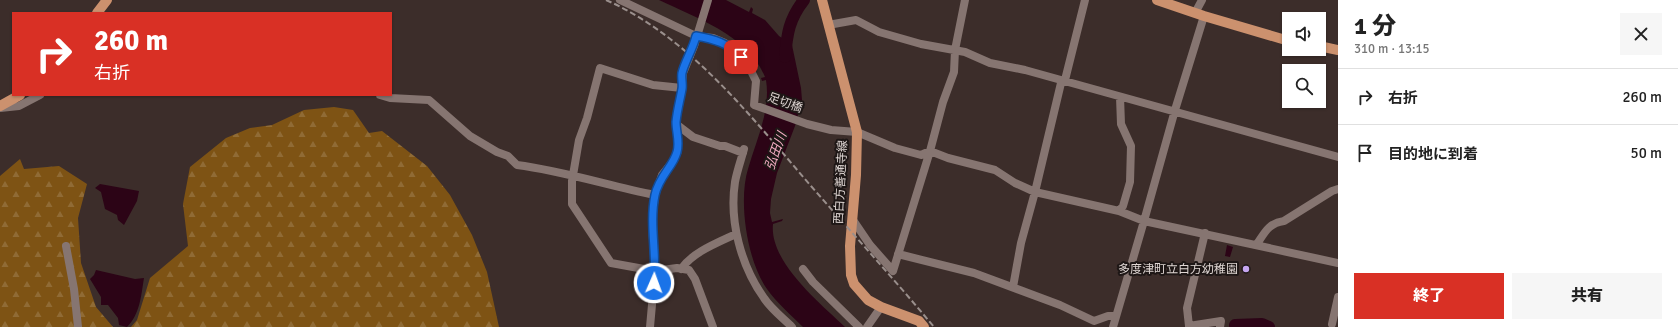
<!DOCTYPE html>
<html lang="ja">
<head>
<meta charset="utf-8">
<style>
	body { margin:0; font-family:Signika,"Noto Sans JP",sans-serif; background:#f6f6f6; color:#222; height:100vh; display:flex; flex-direction:column; font-size:15px; white-space:nowrap }
	* { box-sizing:border-box; margin:0 }
	p { font-size:13px; color:#767676 }
	.icon { flex:none; width:22px; height:22px; fill:none; stroke:currentColor; stroke-width:2; stroke-linecap:round; stroke-linejoin:round }
	.map { position:relative; flex:1; overflow:hidden }
	.details { display:flex; flex-direction:column; background:#fff; width:340px }
	.details>* { flex:none }
	.guide { position:absolute; left:12px; top:12px; width:380px; height:84px; border-radius:0px; box-shadow:0 1px 3px #0004; background:#d93025; color:#fff; overflow:hidden }
	.tools { position:absolute; left:1282px; top:12px; display:grid; gap:8px }
	.tools a { display:grid; place-items:center; width:44px; height:44px; border-radius:0px; background:#fff; box-shadow:0 1px 3px #0004; font-size:20px }
	.pin { position:absolute; display:grid; place-items:center; width:34px; height:34px; color:#fff; margin:-17px; border-radius:8px; box-shadow:0 2px 6px #0006 }
	.me { position:absolute; width:44px; margin:-22px; rotate:2deg; stroke-linejoin:round; filter:drop-shadow(0 0 3px #0008) }
	.turn { display:flex; align-items:center; gap:14px; height:84px; padding:0 16px; font-size:18px }
	.turn .icon { width:52px; height:52px; stroke-width:2.5 }
	.turn b { display:block; font-size:28px; line-height:34px }
	.round { display:grid; place-items:center; flex:none; width:42px; height:42px; border-radius:0px; background:#f6f6f6 }
	.headline { display:flex; align-items:center; justify-content:space-between; height:68px; padding:0 16px }
	h1 { font-size:24px; font-weight:800; line-height:30px }
	.primary-button { display:flex; gap:8px; margin-top:auto; padding:8px 16px }
	.primary-button a { flex:1; height:46px; border-radius:0px; background:#d93025; color:#fff; font-size:16px; font-weight:800; line-height:46px; text-align:center }
	.primary-button a+a { background:#f6f6f6; color:#222 }
	ul { padding:0; list-style:none }
	li { display:flex; align-items:center; gap:12px; height:56px; padding:0 16px; border-top:1px solid #e0e0e0 }
	li div { flex:1 }
	li b { display:block; font-size:15px }
	li em { font-style:normal }
	main { display:flex; flex:1; min-height:0 }
	.map>svg:first-child { display:block }
</style>
</head>
<body>
<main>
<div class="map">
<svg width="1338" height="327" viewBox="0 0 1338 327">
	<defs>
		<pattern id="forest-firs" width="22" height="20" patternUnits="userSpaceOnUse"><rect width="22" height="20" fill="#7e5314"/><path d="M5 1l3.5 6h-7zM16 11l3.5 6h-7z" fill="#906b35"/></pattern>
	</defs>
	<rect width="100%" height="100%" fill="#3c2d2a"/>
	<path fill="url(#forest-firs)" d="M334,107l19,3 16,23 13,-2 45,35 23,29 22,40 15,37 12,55h-368l6,-7 13,-42 38,-32 -5,-42 7,-37 36,-29 24,-10 22,-3 32,-15z
		M20,159l4,10 35,-3 28,18 -9,34 3,45 15,44 17,20h-113v-151z"/>
	<path fill="#2c0416" d="M659,0h67l23,12 2,-5 2,2 -1,4 13,7 14,16 13,9 9,43 1,12 -7,26 -18,47 -6,26 -1,14 2,9 11,-3 -1,2 -9,3c-4,38 47,79 72,103h-42c-12,-12 -26,-24 -36,-38 -20,-28 -29,-88 -19,-120 8,-29 23,-58 18,-89l-4,1 -1,-3 4,-1c-17,-42 -69,-59 -106,-77z
		M100,184l39,7 -2,10 -13,24 -6,-5 -1,-5 -12,-6 -4,-17 -6,-4z
		M1227,245l6,2 -3,10 -5,-1z
		M96,270l39,9 9,-1c-3,18 -4,36 -17,49l-8,-2 -1,-7 -10,-13h-7v-8l-11,-18 4,-4z"/>
	<g fill="none" stroke-linecap="round" stroke-linejoin="round">
		<path stroke="#2c0416" stroke-width="12" d="M785,57c2,-23 4,-38 19,-57
			M1235,325l27,-1 7,3"/>
		<path stroke="#867571" stroke-width="8" d="M620,0l76,36 17,2 12,5 10,7 12,13 9,18 -2,24 53,19 24,6 26,2 38,16 26,7 9,-4 18,7 47,12 20,13 20,9 84,19 25,10 31,-111 29,-94
			M1195,13l7,-13
			M828,25l28,-5 23,12 42,12 44,8 25,11 35,7 313,87
			M682,88l-29,-3 -53,-17 -13,50 -8,22 -7,41v23l39,59 44,8 22,-3 12,2 6,9 18,48
			M380,95l10,3 39,2 41,36 27,16 11,4 9,9c47,6 92,21 138,30
			M0,108l19,-2 21,-11
			M676,124l17,13 27,9h5l18,7
			M744,149c-3,11 -7,22 -9,33 -6,39 6,84 29,116 7,11 19,20 28,29
			M1119,211l4,-5 7,-24 1,-36 -10,-22 -1,-27
			M853,220l17,25 23,26 37,-120 13,-49 11,-30 1,-22 10,-50
			M1205,233l-18,75 2,18 32,-5 -1,6
			M1257,244c8,-12 12,-21 27,-23l48,-30 6,-2
			M66,246l8,43 4,38
			M898,254l76,19 86,32 34,16 14,-5h8
			M681,269c12,-17 36,-26 55,-35
			M803,269l10,13 46,45
			M1013,287l8,-44 14,-51 26,-109 4,-3 20,-80
			M1332,324l6,-27
			M650,327l5,-56 -3,-47 3,-29 7,-20 12,-15 4,-9v-10l-2,-21 6,-32 1,-15 11,-27 14,-46
			M867,327l14,-20
			M1113,327l31,-106 194,42"/>
		<path stroke="#cc916e" stroke-width="10" d="M822,0l35,132 -1,43 -6,71 1,29 3,9 14,16 13,7 38,14 5,6
			M1157,0l47,16 85,25
			M97,13l10,-13
			M1319,46l19,4
			M0,106l20,-11"/>
		<path stroke="#9a8f8c" stroke-width="2" stroke-dasharray="6 3" stroke-linecap="butt" d="M606,0c84,37 146,118 205,186 41,47 83,93 123,141"/>
	</g>
	<g fill="none" stroke-linecap="round" stroke-linejoin="round">
		<g stroke="#114b97" stroke-width="10">
			<path id="route" d="M654,283c3,-29 -5,-59 1,-88 4,-19 18,-28 22,-43 3,-10 -1,-20 -1,-30 1,-11 4,-22 6,-33 1,-5 -1,-11 0,-16 3,-12 11,-24 14,-37 18,3 32,7 45,21"/>
		</g>
		<use href="#route" stroke="#1a73e8" stroke-width="7"/>
	</g>
	<circle fill="#c6a6f0" stroke="#1e1716" stroke-width="1.5" cx="1246" cy="269" r="4"/>
	<g text-anchor="middle" dominant-baseline="central" stroke-width="4" stroke-linejoin="round" paint-order="stroke">
		<g font-size="12" fill="#dfd6d3" stroke="#1e1716">
			<text transform="translate(785 103) rotate(20)">足切橋</text>
			<text transform="translate(841 182) rotate(-87)">西白方善通寺線</text>
		</g>
		<g font-size="12" fill="#dfd6d3" stroke="#1e1716" text-anchor="end">
			<text x="1238" y="269">多度津町立白方幼稚園</text>
		</g>
		<g font-size="13" font-style="italic" fill="#f4acc3" stroke="#1e1716">
			<text transform="translate(776 151) rotate(-70)">弘田川</text>
		</g>
	</g>
</svg>
<div class="tools">
<a><svg class="icon" aria-label="sound" viewBox="0 0 24 24"><path d="M4 9h4l5-4v14l-5-4H4zM17 9q2 3 0 6"/></svg></a>
<a><svg class="icon" aria-label="search" viewBox="0 0 24 24"><circle cx="10" cy="10" r="6"/><path d="M15 15l6 6"/></svg></a>
</div>
<div class="pin" style="left:741px;top:57px;background:#d93025"><svg class="icon" aria-label="arrive" viewBox="0 0 24 24"><path d="M6 21V4h12l-3 4 3 4H6"/></svg></div>
<svg class="me" style="left:654px;top:283px" viewBox="-20 -20 40 40"><circle r="17" fill="#1a73e8" stroke="#fff" stroke-width="3"/><path d="M0-11L8 9 0 5-8 9z" fill="#fff"/></svg>
<div class="guide">
<div class="turn"><svg class="icon" aria-label="right" viewBox="0 0 24 24"><path d="M7 20v-9h11M14 6l5 5-5 5"/></svg><div><b>260 m</b>右折</div></div>
</div>
</div>
<section class="details">
<div class="headline"><div><h1>1 分</h1><p>310 m · 13:15</p></div><a class="round"><svg class="icon" aria-label="close" viewBox="0 0 24 24"><path d="M6 6l12 12M18 6L6 18"/></svg></a></div>
<ul>
<li><svg class="icon" aria-label="right" viewBox="0 0 24 24"><path d="M7 20v-9h11M14 6l5 5-5 5"/></svg><div><b>右折</b></div><em>260 m</em></li>
<li><svg class="icon" aria-label="arrive" viewBox="0 0 24 24"><path d="M6 21V4h12l-3 4 3 4H6"/></svg><div><b>目的地に到着</b></div><em>50 m</em></li>
</ul>
<div class="primary-button"><a>終了</a><a>共有</a></div>
</section>
</main>
</body>
</html>
